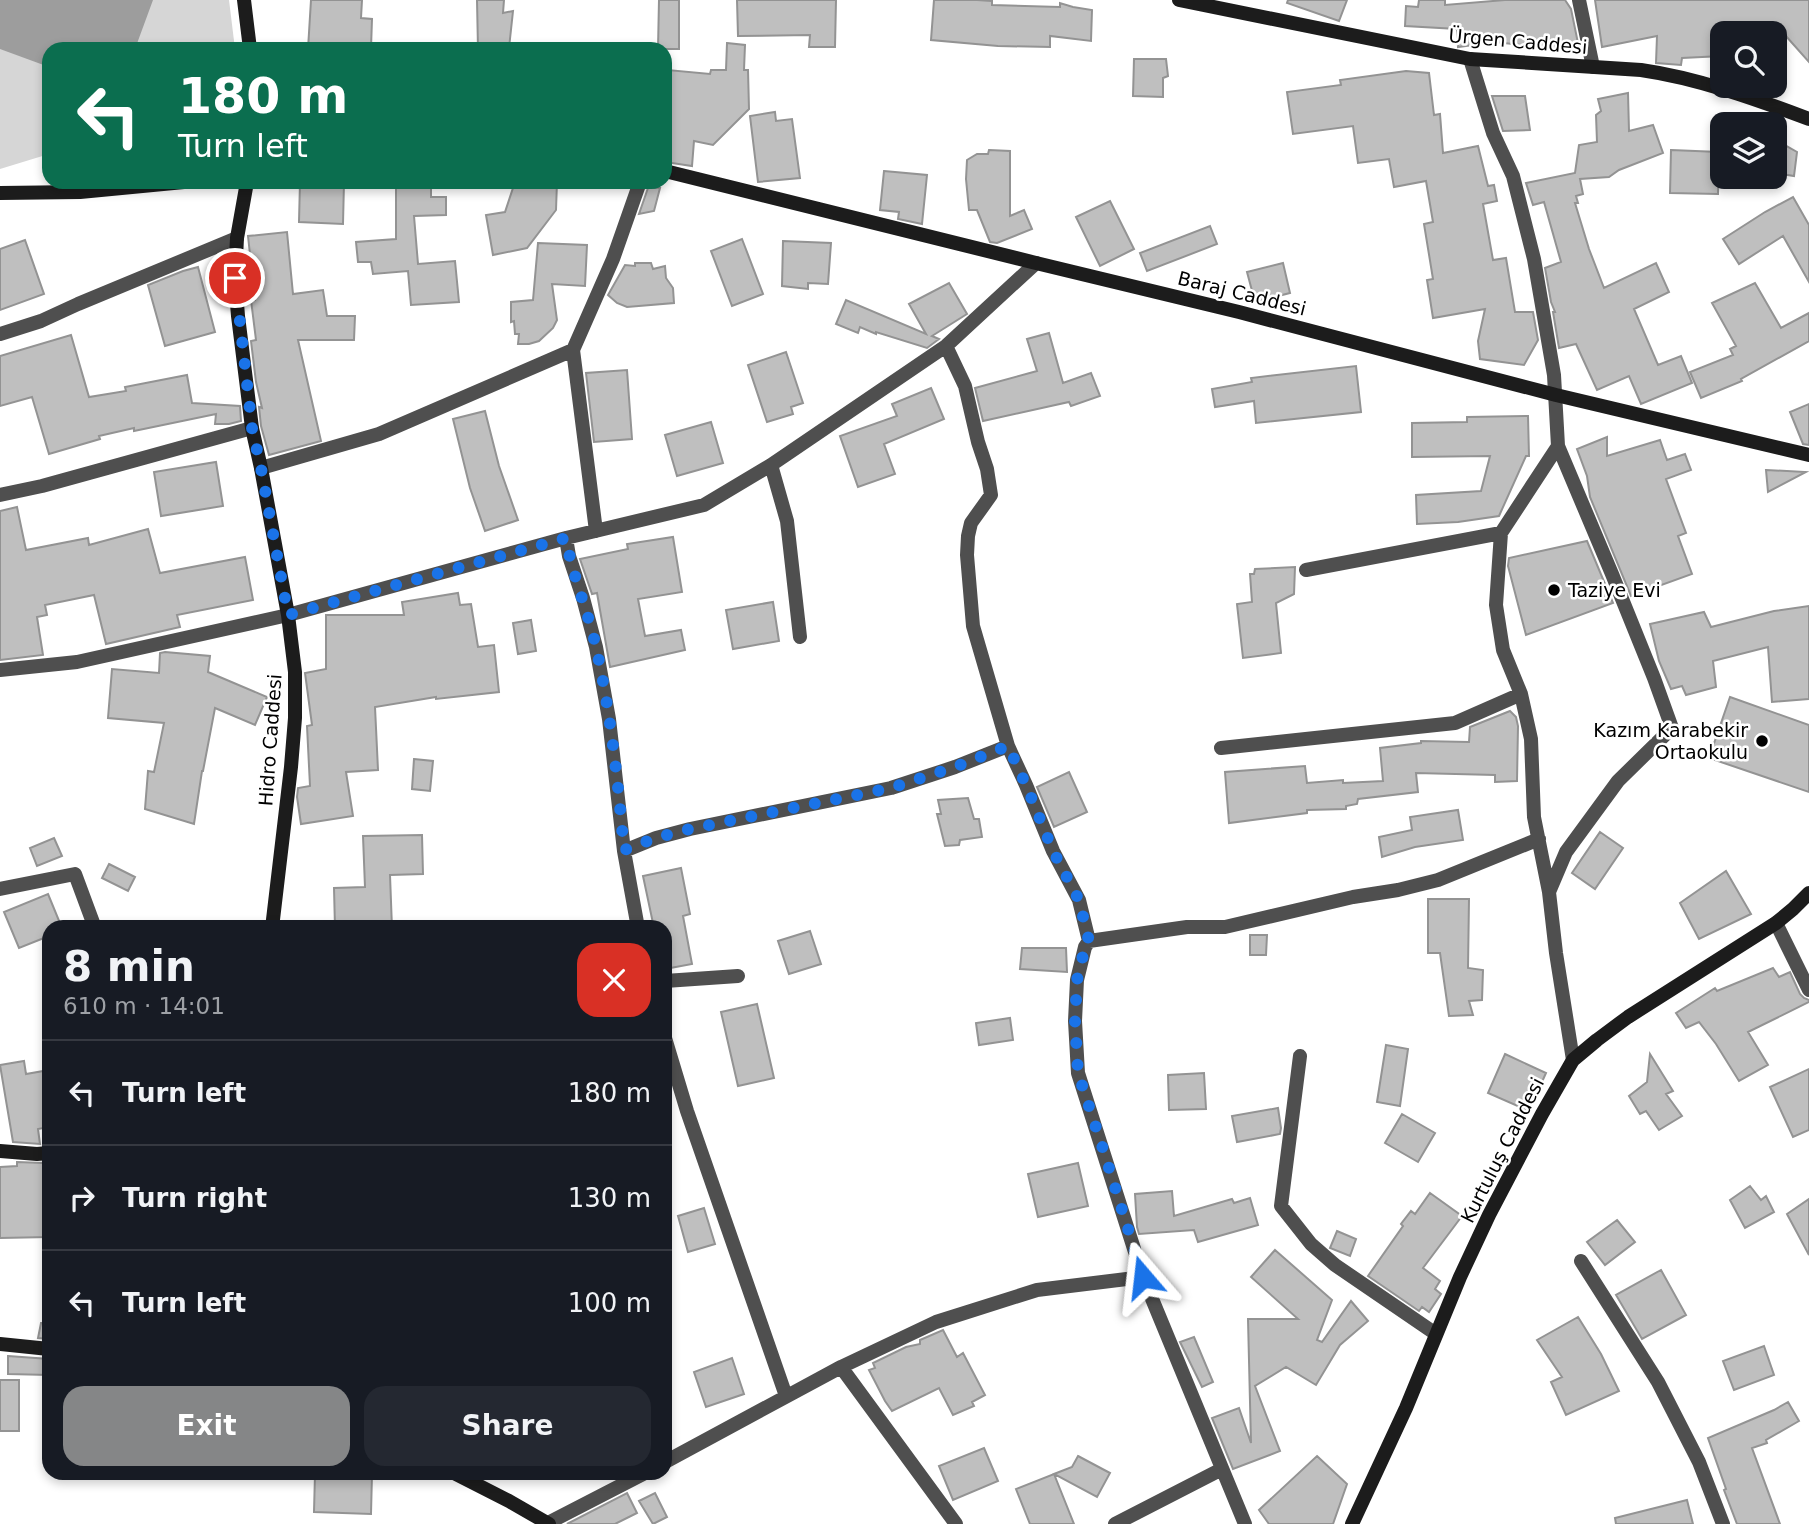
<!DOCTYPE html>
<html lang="en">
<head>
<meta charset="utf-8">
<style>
	body { margin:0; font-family:"DejaVu Sans",sans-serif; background:#242831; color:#f1f3f6; height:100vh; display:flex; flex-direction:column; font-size:26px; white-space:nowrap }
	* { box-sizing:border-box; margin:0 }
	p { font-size:23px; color:#9ea1a6 }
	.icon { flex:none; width:38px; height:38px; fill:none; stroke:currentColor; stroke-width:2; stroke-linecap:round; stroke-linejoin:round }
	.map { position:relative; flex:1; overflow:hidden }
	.drawer { position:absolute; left:42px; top:920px; width:630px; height:560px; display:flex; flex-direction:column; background:#171b24; border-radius:21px; box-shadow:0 4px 10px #0003 }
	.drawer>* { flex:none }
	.hud { position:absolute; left:42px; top:42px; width:630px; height:147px; border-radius:21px; box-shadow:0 4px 10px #0003; background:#0b6e4f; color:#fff; overflow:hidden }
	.fabs { position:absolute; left:1710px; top:21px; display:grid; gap:14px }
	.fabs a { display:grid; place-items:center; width:77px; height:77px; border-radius:14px; background:#171b24; box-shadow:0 4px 10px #0003; font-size:35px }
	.pin { position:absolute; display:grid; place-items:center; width:60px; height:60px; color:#fff; margin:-30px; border:4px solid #fff; border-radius:50%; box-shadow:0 2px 7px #0007 }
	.me { position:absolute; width:77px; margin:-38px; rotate:343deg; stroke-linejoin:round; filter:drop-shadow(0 0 5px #0008) }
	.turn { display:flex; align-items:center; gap:24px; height:147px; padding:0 21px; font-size:32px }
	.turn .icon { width:91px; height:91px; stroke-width:2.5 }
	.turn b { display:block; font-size:49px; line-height:60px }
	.round { display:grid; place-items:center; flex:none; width:74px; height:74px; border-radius:21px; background:#242831 }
	.headline { display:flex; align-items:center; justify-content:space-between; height:119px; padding:0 21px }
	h1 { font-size:42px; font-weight:600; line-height:52px }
	.primary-button { display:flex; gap:14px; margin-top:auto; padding:14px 21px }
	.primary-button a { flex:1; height:80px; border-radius:21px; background:#858687; color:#fff; font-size:28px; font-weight:600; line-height:80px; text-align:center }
	.primary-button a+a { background:#242831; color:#f1f3f6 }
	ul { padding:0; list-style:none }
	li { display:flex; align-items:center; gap:21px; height:105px; padding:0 21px; border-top:2px solid #363941 }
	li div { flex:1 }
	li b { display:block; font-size:26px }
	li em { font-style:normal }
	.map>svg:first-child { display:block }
</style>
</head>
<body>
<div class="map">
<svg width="1809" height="1524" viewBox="0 0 1809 1524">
	<rect width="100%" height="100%" fill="#fff"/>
	<path fill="#d6d6d6" d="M0,0h229l6,49h-186v105l-49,15z"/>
	<path fill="#9d9d9d" d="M0,0h153l-18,49h-86v18l-49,-18z"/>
	<path fill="#bfbfbf" stroke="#939393" stroke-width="2" d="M311,0h51l-1,18 11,1 -1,29 -1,1h-62z
		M477,0h27l-1,13 10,-2 -4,37 -31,1z
		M659,0h20v49h-21z
		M737,0h99l-1,47h-26l1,-12 -72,1z
		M934,0h43l15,1v4l68,2v-4l13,4 19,3 -1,31 -41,-5v11l-52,-1 -67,-6z
		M1288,0h59l-8,21 -52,-18z
		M1419,0h26v5l60,-5h60l6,9 8,39h-30l-54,-6 -37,5 -1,-18 -52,-3 1,-20 12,1z
		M1595,0h214v62l-24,-27 -11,3v-5h-52v23l-40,2 -1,7 -25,-2 1,-27 -55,11z
		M727,43l18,2 -1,25h4l1,39 -36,36 -19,-4 -2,25 -27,-4 2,-62h-1l2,-30 42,4 1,-4h15z
		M1134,59h32l2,17 -5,2v19l-30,-1z
		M1406,71l23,2 5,42 6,-1 3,39 35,-7 10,40 6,-1 3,16 -14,3 10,56 13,-2 9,54h18l5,28 -14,25 -44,-6 -2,-18 7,-32 -52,9 -6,-38 6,-1 -9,-55 9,-2 -7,-41 -32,6 -5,-28 -31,4 -5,-37 -60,8 -6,-42 54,-7 -1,-5z
		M1628,93l1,38 24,-6 10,28 -44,17 -10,7 -29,2 3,15 -7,2 2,7h-3l14,46 15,39 52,-25 13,29 -35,17 24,56 23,-9 11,27 -51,21 -12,-28 -32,14 -21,-46 -17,4 -6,-36h2l-4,-10 -6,-34 16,-6 -17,-60 -11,3 -7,-22 49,-10 4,-28 18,-3 -1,-27 5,-4 -3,-12z
		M1492,96h33l5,34 -27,1z
		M775,112l1,9 16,-2 8,59 -42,4 -8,-66z
		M1774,139l23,13 -3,24 -20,-3z
		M989,150l21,1v65l14,-6 8,19 -35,14 -7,-1 -13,-32h-8l-3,-31 1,-19 10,-6h11z
		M1671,150l48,2 -1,42 -48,-1z
		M884,171l43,4 -5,49 -24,-5 1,-7 -19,-2z
		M300,182h44l-1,42 -44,-2z
		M396,182h35v15h15v18l-32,1 4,48 37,-3 4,41 -48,3 -3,-34 -35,3 -2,-12h-13l-2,-20 40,-3z
		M515,182h42l-1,28 -29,38 -34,7 -7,-40 19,-3z
		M648,188h12l-6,23 -15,3z
		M1793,197l16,28v57l-26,-46 -44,28 -16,-25 42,-27z
		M1110,201l24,48 -34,17 -24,-49z
		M1210,226l7,18 -70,27 -7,-18z
		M287,232l6,62 30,-4 4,26h28l-1,24h-56l23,101 -52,14 -8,-29 -2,-19 3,1 -6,-26 -5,-41 5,-1 -5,-40h4l-7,-64z
		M742,239l21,55 -31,12 -21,-55z
		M25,240l19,54 -44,16v-61z
		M783,241l48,2 -3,41 -20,-1v6l-26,-3z
		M538,243l49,2 -2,41 -33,-2 5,36 -4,8 -14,13 -10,3h-11l1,-10h-4l-1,-13 -3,1v-20l22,-2z
		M635,263h16l2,6 12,-3 1,12 7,10 1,15 -47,4 -10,-4 -9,-8 17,-30 10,1z
		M1283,263l7,30 -35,9 -8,-30z
		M198,267l17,65 -50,14 -17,-61 35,-14z
		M949,283l18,31 -35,22 7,3 -12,9 -51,-16v2l-16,-7 -2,6 -22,-9 10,-24 80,34 -17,-30z
		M1755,283l26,45 28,-15v28l-68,38 1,2 -41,17 -11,-26 43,-17 -3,-6 6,-3 -24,-43z
		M1049,333l14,50 28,-10 9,23 -29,10 -2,-4 -86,19 -8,-33 62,-17 -10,-32z
		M71,335l18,62 37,-6 -1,-4 62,-12 5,28 48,3 1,15 -12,3h-14l1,-10 -82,17v-3l-35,8 1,3 -51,15 -17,-57 -32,9v-50z
		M786,352l17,51 -12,4 2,7 -26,8 -19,-57z
		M1356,366l5,46 -105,11 -2,-22 -39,6 -3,-18 40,-7 -1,-4z
		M627,370l5,69 -38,3 -8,-69z
		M931,388l13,31 -60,25 11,30 -37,13 -18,-51 57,-20 -5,-12z
		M1809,404v41l-6,-1 -13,-32z
		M485,411l14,55 19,54 -33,11 -15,-43 -17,-69z
		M1528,416l1,40h-3l-27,60 -41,6 -41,2 -1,-29 65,-4 9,-35 -78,1v-34l55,-1v-5z
		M711,422l12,41 -46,13 -12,-41z
		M1607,437v19l53,-16 7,20 18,-6 6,16 -25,9 20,54 -8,3 14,38 -61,22 -41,-99 -3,-21 -10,-27z
		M216,462l7,44 -62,10 -7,-44z
		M1766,470l40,2 -38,20z
		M17,507l9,43 62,-12 1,7 59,-16 12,44 85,-16 8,43 -76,15 3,12 -74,17 -12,-49 -49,10 2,10 -10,2 6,38 -43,5v-149z
		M673,537l9,55 -44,7 7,37 36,-6 4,20 -75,17 -13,-74 -5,1 -12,-35 48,-10 -1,-5z
		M1587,541l26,62 -87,32 -18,-69 1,-8z
		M1295,567l-1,27 -18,9 5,50 -38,5 -6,-54 15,-2 -2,-28h4l1,-5z
		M458,593l2,12 11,-1 7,43 16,-2 5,47 -63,7v-2l-61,10 3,63 -32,2 7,44 -52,8 -4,-27 1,-9 12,-2 -3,-60 5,-1 -7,-52 21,-4v-54h78l-2,-13z
		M773,602l6,39 -46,8 -7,-39z
		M1809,606v93l-37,3 -4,-55 -55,14 3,26 -30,8 -4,-9 -11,3 -12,-28 -9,-37 54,-12 7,15 63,-16z
		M531,620l5,31 -18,3 -5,-31z
		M165,652l45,4 -2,16 59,25 -12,28 -40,-17 -12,63h-1l-8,53 -49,-15 3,-38 6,1 10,-49 -56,-5 4,-49 47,4 1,-20z
		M1730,697l79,28v67l-100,-34z
		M1510,711l6,6 2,9 -1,55 -22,1v-7l-79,-2 2,19 -60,7 -1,5 -11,2v3l-39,1v3l-78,10 -4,-51 80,-6 2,17 36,-3v3l40,-2 -3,-33 41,-5v-2l48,1 1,-15z
		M414,759l19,2 -3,30 -18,-2z
		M1069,772l18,40 -33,15 -17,-40z
		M968,798l6,21h5l3,18 -22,3 -1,5 -14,1 -8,-32h4l-3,-14z
		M1458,810l5,30 -48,7 -33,10 -3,-20 33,-7 -2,-13z
		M1600,832l23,16 -28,41 -23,-16z
		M422,835l1,39 -33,1 2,53h-57l-1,-40 31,-1 -2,-51z
		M54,838l8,18 -25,10 -7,-18z
		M109,864l26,13 -7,14 -26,-13z
		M681,868l9,46 -7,2 9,48 -27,5v-41h-11l-11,-52z
		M1726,871l25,43 -52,25 -19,-36z
		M48,894l14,34h-13v8l-30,12 -15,-36z
		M1428,899h41l-1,69 15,2 -1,30 -13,1 4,14 -24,1 -9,-63h-12z
		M810,931l11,33 -32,10 -11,-33z
		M1250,935h17l-1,20h-16z
		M1022,948h44l1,24 -47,-3z
		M1773,968l6,9 11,-5 10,22 4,4 5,2v2l-61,30 20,33 -29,16 -23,-37 -17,-22 -13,6 -10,-15 39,-25 2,3z
		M757,1004l17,74 -36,8 -17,-74z
		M1010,1018l3,22 -34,5 -3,-22z
		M1386,1045l22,4 -8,57 -23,-4z
		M1505,1054l41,19 -17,38 -41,-18z
		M1650,1054l23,37 -7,3 16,22 -23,14 -13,-19 -6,3 -11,-18 18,-14z
		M24,1061l2,13 23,-4v57l-11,2 2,15 -27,-2 -13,-77z
		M1809,1069v61l-16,7 -23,-50z
		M1204,1073l2,36 -37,1 -1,-35z
		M1278,1108l3,20 -1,6 -43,8 -5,-26z
		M1402,1114l33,19 -17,29 -33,-19z
		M17,1162l26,1v3h6v71l-49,1v-71l17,-1z
		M1078,1163l10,43 -50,11 -10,-43z
		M1750,1186l11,14 5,-4 8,16 -29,16 -15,-28z
		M1172,1191l2,25 58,-17 2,4 16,-5 8,27 -60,17 -4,-12 -55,4 -2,-7 -2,-33z
		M1430,1193l32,23 -39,52 17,13 -5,8 6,5 -12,18 -7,-5 -3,4 -51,-35 35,-50 -2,-2 10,-13 4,3z
		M1809,1199v56l-22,-41z
		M704,1208l11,36 -27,8 -10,-36z
		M1617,1220l18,22 -30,23 -18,-23z
		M1337,1231l19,8 -6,17 -20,-8z
		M1275,1250l57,50 -15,40 5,2 29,-41 17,20 -28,24 -24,40 -30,-18 -31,19 25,65 -47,18 -21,-51 27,-10 12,35 -3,-124h50l-47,-42z
		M1661,1270l25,45 -44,24 -26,-44z
		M1578,1317l23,37 18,37 -53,24 -15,-33 11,-5 -25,-37z
		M41,1323h8v16l-11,-1z
		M943,1330l14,27 6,-4 22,42 -13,7 2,4 -21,9 -14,-27 -47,23 -7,-10 -16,-31 6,-2 -2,-5 33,-16 14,-3v-4z
		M1194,1337l19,45 -11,5 -22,-45z
		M1764,1346l10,29 -40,15 -11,-29z
		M8,1356l41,3v16l-41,-1z
		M732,1358l12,36 -38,13 -12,-35z
		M0,1380h19v51h-19z
		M1788,1402l11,19 -33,19 1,3 -15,5 28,76h-43l-13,-34 2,-1 -18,-51 66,-28z
		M984,1448l14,33 -45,19 -14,-34z
		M1078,1456l32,17 -13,24 -43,-23 18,-7z
		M1317,1456l30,28 -14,40h-64l-10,-14z
		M315,1474h57l-1,40 -57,-2z
		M1054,1474l20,50h-44l-14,-35z
		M627,1493l10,20 -22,11h-48z
		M655,1493l12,24 -14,7 -14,-23z
		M1687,1500l6,24h-77l-1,-6z"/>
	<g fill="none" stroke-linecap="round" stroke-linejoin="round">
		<path stroke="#4f4f4f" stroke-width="14" d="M1579,0l14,67
			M1470,59l23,74 20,43 21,83 20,116 4,71 54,128 42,104 18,50 -54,53 -52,71 -17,40 7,61 17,107
			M0,334l41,-13 37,-17 159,-66
			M946,346l19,40 13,56 9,27 4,26 -20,28 -3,13 -1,19 6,71 35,120 18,39 27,66 26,49 10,41 -4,6 -8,33 -2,41 3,52 65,204 102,247
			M573,350l40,-91 27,-77
			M771,465l16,56 13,116
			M261,468l118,-34 194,-84 23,181
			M0,495l42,-9 210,-58
			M566,538l3,18 14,42 13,49 13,72 15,132 14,77
			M1306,570l195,-37
			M0,670l77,-8 211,-47 278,-77 138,-33 67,-40 175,-119 90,-83
			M1221,748l234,-25 66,-29
			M624,851l32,-13 34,-9 201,-41 64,-21 53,-21
			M0,889l75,-15 20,54
			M1549,892l-15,-75 -3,-78 -10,-45 -18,-44 -7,-45 5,-72 57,-87
			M1776,923l33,67
			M1089,941l98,-14h38l128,-30 45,-7 40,-10 101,-41
			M665,981l73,-5
			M665,1038l22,73 99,285
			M1300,1056l-19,150 30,38 24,21 101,69
			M1581,1261l77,121 41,80 24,62
			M841,1367l115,157
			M665,1462l176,-95 95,-45 101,-32 106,-13
			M548,1523l95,-49
			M1115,1524l107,-55"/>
		<path stroke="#1c1c1c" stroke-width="14" d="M244,0l6,49
			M1179,0l291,59 171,11c56,8 115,29 168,49
			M665,171l371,92 203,49 317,83 253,60
			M247,182l-10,56 -2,40 3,38 14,112 9,40 27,147 7,57v46l-4,49 -19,161
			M0,193l80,-1 104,-10
			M0,1151l37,3 12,-1
			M0,1344l49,5
			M456,1474l53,27 40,23
			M1352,1524l54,-116 54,-131 29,-62 53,-101 31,-54 24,-20 31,-23 148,-94 17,-14 16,-16"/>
	</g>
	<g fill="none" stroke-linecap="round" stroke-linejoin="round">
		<path stroke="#1a73e8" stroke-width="12" stroke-dasharray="0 21.6" d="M235,278l17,150 9,40 27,147 278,-77c6,37 22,73 30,109 15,67 22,136 28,203l32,-12 34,-9 201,-41 64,-21 53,-21 18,39 27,66 26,49 10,41 -4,6 -8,33 -2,41 3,52 26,79 39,125"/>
	</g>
	<g fill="#000" stroke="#fff" stroke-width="2.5">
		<circle cx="1554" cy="590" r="7"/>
		<circle cx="1762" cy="741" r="7"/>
	</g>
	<g text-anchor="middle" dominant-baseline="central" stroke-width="5" stroke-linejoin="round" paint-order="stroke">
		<g font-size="19" fill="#000" stroke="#fff">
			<text transform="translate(1518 41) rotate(5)">Ürgen Caddesi</text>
			<text transform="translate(1242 293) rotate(14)">Baraj Caddesi</text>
			<text transform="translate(270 740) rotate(-86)">Hidro Caddesi</text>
			<text transform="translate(1502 1150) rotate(-63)">Kurtuluş Caddesi</text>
		</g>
		<g font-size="19" fill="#000" stroke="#fff" text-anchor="start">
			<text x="1568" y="590">Taziye Evi</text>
			<text x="1748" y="730" text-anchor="end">Kazım Karabekir<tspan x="1748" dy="22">Ortaokulu</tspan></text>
		</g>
	</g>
</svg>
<div class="fabs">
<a><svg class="icon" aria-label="search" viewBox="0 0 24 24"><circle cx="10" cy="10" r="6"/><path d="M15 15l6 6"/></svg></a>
<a><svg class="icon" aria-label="layers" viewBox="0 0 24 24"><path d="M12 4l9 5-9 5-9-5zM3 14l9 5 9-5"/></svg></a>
</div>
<div class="pin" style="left:235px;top:278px;background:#d93025"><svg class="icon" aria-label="arrive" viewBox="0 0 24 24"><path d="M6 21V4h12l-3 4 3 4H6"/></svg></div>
<svg class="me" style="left:1143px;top:1277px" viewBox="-20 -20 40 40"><path d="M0-17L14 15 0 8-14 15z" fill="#1a73e8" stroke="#fff" stroke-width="4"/></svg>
<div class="hud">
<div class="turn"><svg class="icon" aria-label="left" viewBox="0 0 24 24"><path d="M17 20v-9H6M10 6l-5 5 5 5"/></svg><div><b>180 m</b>Turn left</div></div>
</div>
<section class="drawer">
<div class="headline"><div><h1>8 min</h1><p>610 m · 14:01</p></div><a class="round" style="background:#d93025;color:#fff"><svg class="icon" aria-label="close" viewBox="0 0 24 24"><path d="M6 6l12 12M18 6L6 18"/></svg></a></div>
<ul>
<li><svg class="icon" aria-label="left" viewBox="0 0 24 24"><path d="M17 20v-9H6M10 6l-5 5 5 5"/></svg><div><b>Turn left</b></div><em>180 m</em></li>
<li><svg class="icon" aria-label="right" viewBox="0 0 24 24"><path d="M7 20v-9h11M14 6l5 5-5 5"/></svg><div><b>Turn right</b></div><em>130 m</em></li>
<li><svg class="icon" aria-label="left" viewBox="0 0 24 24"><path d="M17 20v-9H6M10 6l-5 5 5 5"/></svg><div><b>Turn left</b></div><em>100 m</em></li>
</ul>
<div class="primary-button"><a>Exit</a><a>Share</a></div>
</section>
</div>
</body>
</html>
